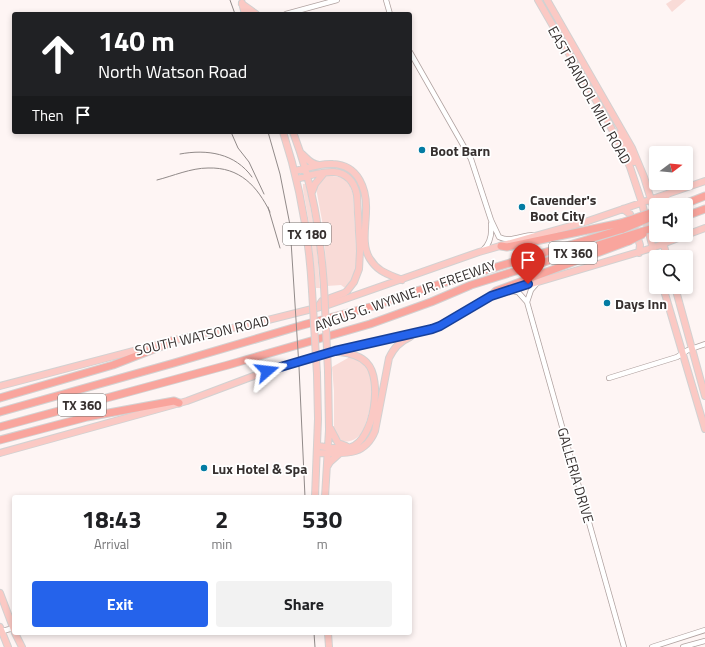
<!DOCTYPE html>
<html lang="en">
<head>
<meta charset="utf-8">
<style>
	body { margin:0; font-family:"Titillium Web",sans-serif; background:#f2f2f2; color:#202124; height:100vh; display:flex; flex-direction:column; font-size:15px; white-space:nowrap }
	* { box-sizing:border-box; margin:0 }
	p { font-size:13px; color:#757577 }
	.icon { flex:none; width:22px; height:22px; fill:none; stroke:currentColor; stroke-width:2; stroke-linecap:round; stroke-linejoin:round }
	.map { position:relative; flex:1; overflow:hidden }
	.details { position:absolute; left:12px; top:495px; width:400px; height:140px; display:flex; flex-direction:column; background:#fff; border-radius:4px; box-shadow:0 2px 6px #0003 }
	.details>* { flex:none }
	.guide { position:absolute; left:12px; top:12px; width:400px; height:122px; border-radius:4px; box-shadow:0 2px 6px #0003; background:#202124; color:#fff; overflow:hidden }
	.needle { width:26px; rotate:74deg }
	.tools { position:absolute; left:649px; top:146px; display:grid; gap:8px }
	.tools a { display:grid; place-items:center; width:44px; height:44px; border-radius:4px; background:#fff; box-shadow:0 2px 6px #0003; font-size:20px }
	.pin { position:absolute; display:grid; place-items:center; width:34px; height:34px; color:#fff; margin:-41px -17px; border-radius:50% 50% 50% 0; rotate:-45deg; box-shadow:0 0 4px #0007 }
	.pin .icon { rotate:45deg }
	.me { position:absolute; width:44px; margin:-22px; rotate:73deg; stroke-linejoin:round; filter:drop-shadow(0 0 3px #0008) }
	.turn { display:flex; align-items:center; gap:14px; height:84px; padding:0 20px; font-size:18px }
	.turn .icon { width:52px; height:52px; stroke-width:2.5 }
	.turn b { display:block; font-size:28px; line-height:34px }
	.then { display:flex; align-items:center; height:38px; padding:0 20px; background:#0003; gap:8px; font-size:15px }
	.eta { display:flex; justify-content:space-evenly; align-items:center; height:68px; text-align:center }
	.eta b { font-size:24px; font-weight:700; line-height:28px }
	.action { display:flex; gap:8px; margin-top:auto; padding:8px 20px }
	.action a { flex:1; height:46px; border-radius:4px; background:#2563eb; color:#fff; font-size:16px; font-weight:700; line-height:46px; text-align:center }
	.action a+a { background:#f2f2f2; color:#202124 }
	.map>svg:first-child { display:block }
</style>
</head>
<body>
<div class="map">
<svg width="705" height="647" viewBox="0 0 705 647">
	<rect width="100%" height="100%" fill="#fef5f4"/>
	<path fill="#f9dbd7" d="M672,0h14l-14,12 -6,-8z
		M327,175l17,3 6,8 3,8 4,73 -3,9 -9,12 -4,-3 -14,1 -3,-55 -8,-43 5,-10z
		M303,184h2l2,5 9,48 4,51h-4l-6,-59 -7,-40z
		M349,355c36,11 23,48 15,74 -5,9 -12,14 -22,12l-8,-10v-40l-2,-24 16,-9z"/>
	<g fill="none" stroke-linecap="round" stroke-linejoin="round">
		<g stroke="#b0a2a0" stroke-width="6">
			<path id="minor" d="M386,0l4,14
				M286,14l51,-14
				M410,52l61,107 20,61 8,17c12,6 22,-2 35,-2
				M483,250c8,-7 9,-16 8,-26
				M512,291l6,1 9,10 97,345
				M527,302l4,-12 6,-7
				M609,378l68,-21 11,-7 17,-6
				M2,631l12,-3
				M652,647l53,-17
				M683,647l22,-6"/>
		</g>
		<g stroke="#d3d1d1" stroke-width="8">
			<path id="major" d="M538,0l67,116 18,35 7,16 12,36 14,59
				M547,0l85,148 12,29 12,39
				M242,3l3,11
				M242,4l14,10
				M283,132c17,52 26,103 29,158
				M293,132c20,53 27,98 31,154
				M617,134l7,8 10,20
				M301,153c6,5 9,11 18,12
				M295,171c12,-3 25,-8 38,-7 26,1 34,26 33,47 0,15 -5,34 4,48 8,13 18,15 32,21
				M297,179c23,-7 53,-17 60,16l3,56 -1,18 -5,13 -7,9 -3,2 -22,8 -4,6
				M312,192l3,-8 9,-11
				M661,205l2,-7 4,-3
				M623,209l7,5 10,31 -1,8
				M661,235l6,22
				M686,235l19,-7
				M663,287l42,142
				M675,287l30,109
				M0,386l175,-46 81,-17 72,-18 151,-53 109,-31 117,-40
				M330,428l8,15 8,3
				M317,446c11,1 24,4 34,1 23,-7 32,-68 16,-84 -7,-8 -18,-10 -28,-11
				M0,453l187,-52 72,-27 76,-23 97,-22 8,-3 51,-30 161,-48 34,-13
				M317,453c25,0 47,5 58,-22l14,-73c5,-10 10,-16 21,-21
				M327,467l3,-5 10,-9
				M315,497l3,-78 -1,-45
				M325,497l4,-67 -1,-59
				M0,593l14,37
				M0,627l8,20
				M15,633l7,14
				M328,633l1,14"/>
		</g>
		<g stroke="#d3d1d1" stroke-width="9">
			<path id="highway" d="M673,205l12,-2
				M682,205l23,-9
				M686,216l19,-7
				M501,246l6,1 114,-24
				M491,296l5,-5 133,-50
				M0,398l113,-33 54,-21 4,-3
				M0,412l174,-49 129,-38 71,-19 36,-13 213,-64
				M0,427l228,-62 142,-41 61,-22 40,-17 156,-49
				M0,440l87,-23 87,-16 5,2"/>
		</g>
		<use href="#minor" stroke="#fff" stroke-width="4.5"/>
		<use href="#major" stroke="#fbc9c4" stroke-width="6"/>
		<use href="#highway" stroke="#f9a59d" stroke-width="7"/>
		<path stroke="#918a89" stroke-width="1" d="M230,0l5,14
			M231,132l7,16 11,14 15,32
			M268,132l12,42 10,51 9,142 6,130
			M180,154c27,-5 55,-1 72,23
			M157,180c16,-4 34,-12 51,-12 32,-1 49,18 62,44
			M268,207l12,41
			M314,633l1,14"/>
		<g stroke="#d3d1d1" stroke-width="8" stroke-linecap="butt">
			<path id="major-bridge" d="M324,286l4,85
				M312,290l5,84"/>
		</g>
		<g stroke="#d3d1d1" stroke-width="9" stroke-linecap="butt">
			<path id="highway-bridge" d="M621,223l35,-12
				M623,229l31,-13
				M627,236l29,-9
				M629,241l14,-7"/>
		</g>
		<use href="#major-bridge" stroke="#fbc9c4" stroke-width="6"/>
		<use href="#highway-bridge" stroke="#f9a59d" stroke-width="7"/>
	</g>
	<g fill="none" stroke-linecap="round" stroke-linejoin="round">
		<g stroke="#184099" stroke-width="10">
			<path id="route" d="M267,371l68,-20 97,-22 8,-3 51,-30 37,-12"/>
		</g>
		<use href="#route" stroke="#2563eb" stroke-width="7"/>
	</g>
	<g fill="#037ba3" stroke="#fff" stroke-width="1.5">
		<circle cx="422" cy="150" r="4"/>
		<circle cx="522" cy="207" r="4"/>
		<circle cx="607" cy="303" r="4"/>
		<circle cx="204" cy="468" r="4"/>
	</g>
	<g text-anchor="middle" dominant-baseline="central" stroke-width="3.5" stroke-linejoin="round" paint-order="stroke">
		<g fill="#fff" stroke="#726e6d" stroke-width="1">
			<rect x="283" y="223" width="48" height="22" rx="3"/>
			<rect x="549" y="242" width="48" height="22" rx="3"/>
			<rect x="58" y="394" width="48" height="22" rx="3"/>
		</g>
		<g font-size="13" font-weight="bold" fill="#36302f">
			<text x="307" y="234">TX 180</text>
			<text x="573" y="253">TX 360</text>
			<text x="82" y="405">TX 360</text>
		</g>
		<g font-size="14" fill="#36302f" stroke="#fff">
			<text transform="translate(590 95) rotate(61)">EAST RANDOL MILL ROAD</text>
			<text transform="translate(405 295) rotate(-19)">ANGUS G. WYNNE, JR. FREEWAY</text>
			<text transform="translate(202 335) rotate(-13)">SOUTH WATSON ROAD</text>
			<text transform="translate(576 475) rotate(74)">GALLERIA DRIVE</text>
		</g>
		<g font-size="14" font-weight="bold" fill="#36302f" stroke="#fff" text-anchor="start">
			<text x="430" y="150">Boot Barn</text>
			<text x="530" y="199">Cavender's<tspan x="530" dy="16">Boot City</tspan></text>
			<text x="615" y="303">Days Inn</text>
			<text x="212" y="468">Lux Hotel &amp; Spa</text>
		</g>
	</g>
</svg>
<div class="tools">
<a><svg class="needle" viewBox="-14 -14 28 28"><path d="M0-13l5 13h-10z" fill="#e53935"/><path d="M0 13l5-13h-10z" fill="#757577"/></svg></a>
<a><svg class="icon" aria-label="sound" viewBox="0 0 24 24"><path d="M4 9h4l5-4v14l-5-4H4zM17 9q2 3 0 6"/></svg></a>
<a><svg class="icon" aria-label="search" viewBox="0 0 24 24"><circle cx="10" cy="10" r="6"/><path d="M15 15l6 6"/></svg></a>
</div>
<div class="pin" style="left:528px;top:284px;background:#d93025"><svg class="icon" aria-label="arrive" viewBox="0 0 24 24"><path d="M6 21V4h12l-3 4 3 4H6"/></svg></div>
<svg class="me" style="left:267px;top:371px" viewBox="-20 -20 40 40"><path d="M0-17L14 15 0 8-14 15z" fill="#2563eb" stroke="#fff" stroke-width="4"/></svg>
<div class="guide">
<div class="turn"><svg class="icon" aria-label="ahead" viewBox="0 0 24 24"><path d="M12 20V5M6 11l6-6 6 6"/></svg><div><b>140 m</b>North Watson Road</div></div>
<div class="then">Then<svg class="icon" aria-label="arrive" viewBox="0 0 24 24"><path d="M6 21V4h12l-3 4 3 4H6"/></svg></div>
</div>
<section class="details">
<div class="eta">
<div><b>18:43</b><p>Arrival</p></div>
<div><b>2</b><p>min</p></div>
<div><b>530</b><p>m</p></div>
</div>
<div class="action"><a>Exit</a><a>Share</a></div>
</section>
</div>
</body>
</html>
